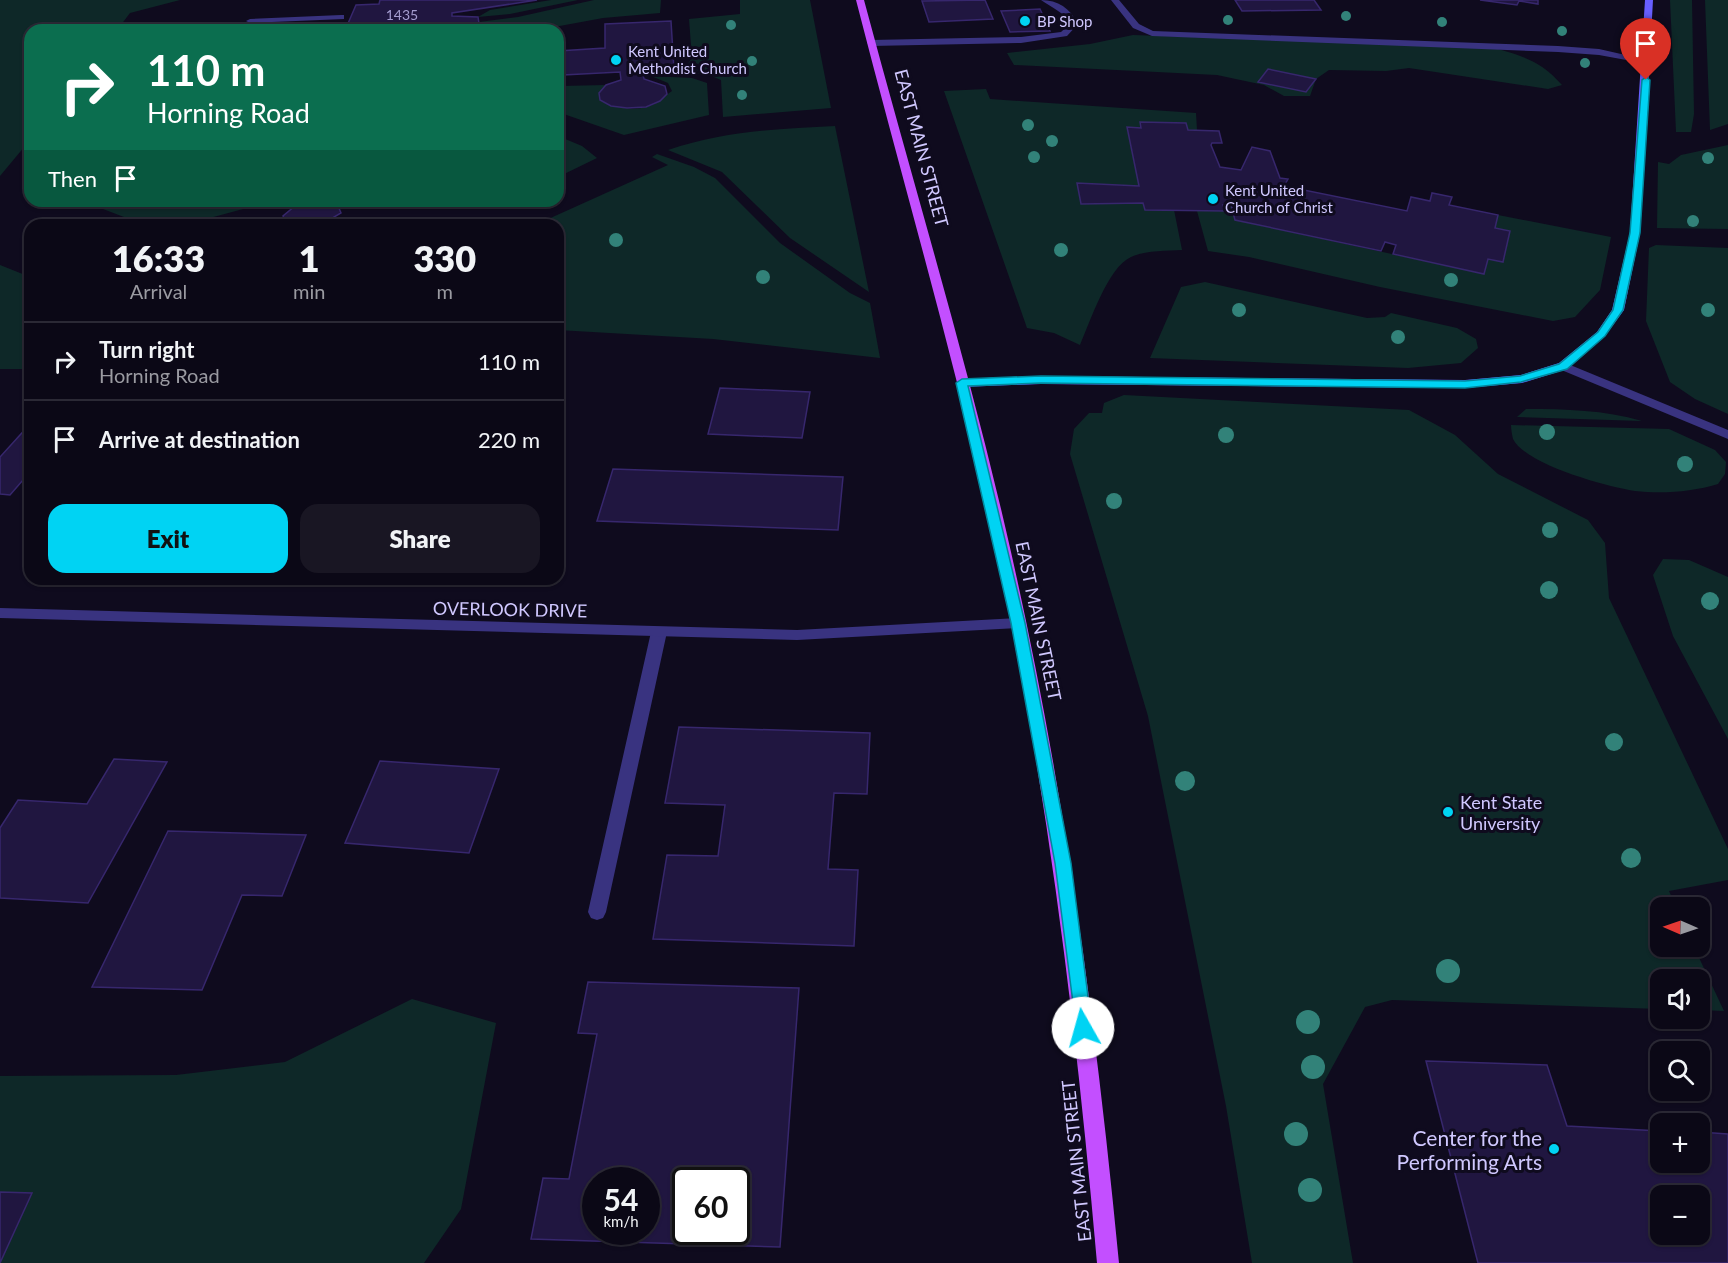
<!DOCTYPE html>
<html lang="en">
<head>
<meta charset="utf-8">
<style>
	body { margin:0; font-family:Lato,sans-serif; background:#191623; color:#f1f3f6; height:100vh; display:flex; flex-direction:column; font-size:22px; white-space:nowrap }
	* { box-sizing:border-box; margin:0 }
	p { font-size:20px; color:#9a9aa1 }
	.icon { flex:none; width:33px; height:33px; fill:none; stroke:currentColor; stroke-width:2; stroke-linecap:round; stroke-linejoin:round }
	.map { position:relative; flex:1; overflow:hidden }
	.drawer { position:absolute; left:24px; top:219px; width:540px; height:366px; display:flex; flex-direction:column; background:#0b0816; border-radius:18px; box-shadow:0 2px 4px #0004,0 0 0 2px #2b2935 }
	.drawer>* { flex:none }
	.top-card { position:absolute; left:24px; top:24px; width:540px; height:183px; border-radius:18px; box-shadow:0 2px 4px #0004,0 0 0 2px #2b2935; background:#0b6e4f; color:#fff; overflow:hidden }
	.needle { width:39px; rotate:272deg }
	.buttons { position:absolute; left:1650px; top:897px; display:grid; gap:12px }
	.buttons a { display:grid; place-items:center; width:60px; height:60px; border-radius:12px; background:#0b0816; box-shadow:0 2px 4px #0004,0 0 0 2px #2b2935; font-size:30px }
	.speed { position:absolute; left:582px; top:1167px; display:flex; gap:12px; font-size:30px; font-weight:700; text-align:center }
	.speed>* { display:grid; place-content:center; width:78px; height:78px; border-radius:50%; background:#0b0816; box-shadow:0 2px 4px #0004,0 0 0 2px #2b2935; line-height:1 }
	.speed small { font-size:15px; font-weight:400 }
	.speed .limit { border:3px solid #111; border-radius:9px; background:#fff; color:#111 }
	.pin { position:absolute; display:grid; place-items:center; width:51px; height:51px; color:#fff; margin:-62px -26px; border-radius:50% 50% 50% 0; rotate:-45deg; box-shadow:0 0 6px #0007 }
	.pin .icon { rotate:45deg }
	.me { position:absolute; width:66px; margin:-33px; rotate:353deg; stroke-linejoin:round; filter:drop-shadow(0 0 4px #0008) }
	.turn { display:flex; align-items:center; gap:21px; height:126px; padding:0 24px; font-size:27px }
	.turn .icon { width:78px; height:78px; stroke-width:2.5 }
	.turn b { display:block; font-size:42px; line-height:51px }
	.then { display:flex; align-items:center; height:57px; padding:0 24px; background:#0003; gap:12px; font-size:22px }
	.eta { display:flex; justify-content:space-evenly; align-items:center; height:102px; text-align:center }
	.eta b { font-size:36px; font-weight:800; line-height:42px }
	.cta { display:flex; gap:12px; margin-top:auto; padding:12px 24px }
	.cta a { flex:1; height:69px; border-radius:18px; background:#00d3f3; color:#111; font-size:24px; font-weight:800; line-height:69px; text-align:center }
	.cta a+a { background:#191623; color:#f1f3f6 }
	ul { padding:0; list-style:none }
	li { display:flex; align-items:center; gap:18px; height:78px; padding:0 24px; border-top:2px solid #2b2935 }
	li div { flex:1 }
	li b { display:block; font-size:22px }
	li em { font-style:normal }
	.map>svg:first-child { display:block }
</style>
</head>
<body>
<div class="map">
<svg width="1728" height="1263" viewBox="0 0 1728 1263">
	<rect width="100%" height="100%" fill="#0f0b1e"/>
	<path fill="#0e2828" d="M0,0h180l-50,13 -13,17h-87v110l-30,36z
		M551,0h27l-68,14 -32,3 12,-7z
		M594,0h67l-1,13 -57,5 -65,12h-58l-1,-8 39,-5z
		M740,0h70l21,108 -108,9 -2,-37 -12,-5 -27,-3 10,-14 -3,-39 51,-5z
		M1670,0h22l2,114 -3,18h-15z
		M1705,0h23v124l-18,6z
		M1133,35l358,12c31,9 49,13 71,38l-14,4 -139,-21 -23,3 -57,-1 -13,9 -6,17h-26l-20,-11 -47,-10 -203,-10 -7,-12 83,-9z
		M651,76l41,2 15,5 2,32 -85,20 -66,-23 3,-26 45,-1 -7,8 1,7c17,10 44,13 61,0 4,-3 6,-6 11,-9l-4,-8z
		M986,89l4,10 206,14 1,17h-9l-2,-7 -46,-1 1,6h-14l12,58 -61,-2 3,20 62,-1 2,7h29l8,40c-17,1 -35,0 -51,7 -23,10 -41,65 -51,88l-26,-12 -27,-5 -83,-237z
		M835,126l34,166 -79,-54 -68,-66 -54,-22c57,-19 108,-21 167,-24z
		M558,136l24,10 15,12 -39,19z
		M1728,145v84l-71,-1 1,-66 11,2 12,-9z
		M657,154l37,13 21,11 65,65 70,50 20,10 10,55 -167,-19 -155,-9v-105h-23l133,-60 -16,-8z
		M103,201h60l5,5 105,-5 -89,24h-39l-42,-16z
		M1223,205h8l4,15 249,54 4,-15 15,3 7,-31 -15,-3 3,-13 113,22 -11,53 -25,27 -22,4 -173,-34 -131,-30 -41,-6 -11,-40h28z
		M1656,245l72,3v166l-33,-15 -25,-17 -24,-61 3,-73z
		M0,265l30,12v92h-30z
		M1205,282l162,36 18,-1 6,-4 66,15 19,11 2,9 -17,15 -53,5 -258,-10 31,-71z
		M1124,395l285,15 46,25 43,39 90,46 17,23 4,55 119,251v31l-59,11 7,16 -16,1v38l34,1 30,64 -24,-1v-30h-40v29l-268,-9 -27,7 -42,77 30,179h-101l-26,-157 -78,-390 -78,-262 4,-25 15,-16h13l2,-10z
		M1526,409c40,0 78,1 116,12l-125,-4z
		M1511,425l158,4 46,21 11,12 -1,12 -7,10c-26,8 -56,10 -83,7 -27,-4 -109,-26 -122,-52 -1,-4 -2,-10 -2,-14z
		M1663,559l26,1 39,17v162l-55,-103 -20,-61z
		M412,999l84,24 -35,186 -37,54h-424v-187l176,-1 109,-13z"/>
	<path fill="#201640" stroke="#37276d" stroke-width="1.5" fill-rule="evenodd" d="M380,0h157l-85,13v3l26,1 2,13h-155l21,-2 10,-23 23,-1z
		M985,0l8,19 -64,3 -7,-21z
		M1235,0h79l7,10 -79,1z
		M1480,0h58v4l-19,-3 -2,4z
		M1040,9l10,22 -40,1 -9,-21z
		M671,21l3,49 -32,1 2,8 21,7 2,8 -7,7 -14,6 -19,1 -16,-2 -11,-6 -1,-7 7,-8 15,-5 -1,-8 -57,3 -1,4h-4v-28l47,-3v-24z
		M1268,69l48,10 -10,13 -48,-10z
		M1140,122l46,1 2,7 31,1 3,12h-10l-1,2 9,22 21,3 11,-23 18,4 10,27 8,1 -4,7 123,25 4,-14 19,4 2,-8 20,4 -3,8 49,10 -3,13 15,3 -7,31 -15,-3 -4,15 -91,-20 3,-9 -11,-3 -4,9 -146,-31 -4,-15h-8l2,6 -80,-1 -2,-7 -62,1 -4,-21 62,3 -12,-59 14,1z
		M163,201h112l-107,5z
		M301,201h35l5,12 -17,10 -37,1 -4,-8z
		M720,388l90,4 -8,46 -94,-4z
		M30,424v48l-20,23 -10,-1v-37z
		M613,469l230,8 -5,53 -241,-9z
		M679,727l191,6 -3,61 -33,-1 -6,76 30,1 -4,76 -201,-7 14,-84 51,1 7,-51 -60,-2z
		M114,759l53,3 -79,141 -88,-5v-70l18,-28 69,4z
		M380,761l119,8 -30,84 -124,-10z
		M168,831l138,4 -24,61 -40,-1 -40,95 -110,-3z
		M588,982l211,6 -19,259 -249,-8 12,-61 26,1 28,-145 -19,-1zM596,1180h50v52h-50zM686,1180h50v52h-50z
		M1426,1061l121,4 20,61 93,5v31h40v-30l28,2v129h-250zM1660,1196h40v38h-40z
		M0,1192l32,1 -32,70z"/>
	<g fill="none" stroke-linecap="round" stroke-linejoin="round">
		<path fill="#393380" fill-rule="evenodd" d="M1041,0c17,0 29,8 37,24l-11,12 -46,7 -150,3 -4,-3 4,-3 150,-3 40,-5 9,-8c-7,-13 -18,-16 -29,-24z
			M1111,0h8l20,24 14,7 405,15 41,3 53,12 -4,3 -49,-9 -41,-3 -406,-16 -19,-8z
			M341,15h3v4l-94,4 -4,-2 4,-2z
			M659,627l8,5 -61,280 -3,6 -6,2 -6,-2 -3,-6 63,-280z"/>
		<path fill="#393380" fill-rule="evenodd" d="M1563,362l165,68v9l-169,-70 -2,-3z
			M0,608l797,22 221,-12 7,5 -7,5 -221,12 -797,-22z"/>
		<path fill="#685fff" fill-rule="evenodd" d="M1645,0h8l-13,233 -16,77 -19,26 -38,33 -45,14 -57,5 -424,-4 -79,3 -6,-4 6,-4 79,-3 424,4 56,-5 38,-12 38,-31 15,-22 18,-77z"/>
		<path fill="#c34fff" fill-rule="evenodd" d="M856,0h8c49,184 105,366 147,552 53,234 85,472 108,711h-22c-21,-239 -50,-476 -100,-711 -40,-186 -94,-368 -141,-552z"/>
	</g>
	<g fill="#328279">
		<circle cx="1346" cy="16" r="5"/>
		<circle cx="1228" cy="20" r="5"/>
		<circle cx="1442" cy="22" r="5"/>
		<circle cx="731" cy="25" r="5"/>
		<circle cx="1562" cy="31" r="5"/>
		<circle cx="752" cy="61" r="5"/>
		<circle cx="1585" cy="63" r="5"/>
		<circle cx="742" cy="95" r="5"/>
		<circle cx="1028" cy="125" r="6"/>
		<circle cx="1052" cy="141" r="6"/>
		<circle cx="1034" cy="157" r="6"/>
		<circle cx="1708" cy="158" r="6"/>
		<circle cx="1693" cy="221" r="6"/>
		<circle cx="616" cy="240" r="7"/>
		<circle cx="1061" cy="250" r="7"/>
		<circle cx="763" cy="277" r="7"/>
		<circle cx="1451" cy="280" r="7"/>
		<circle cx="1239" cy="310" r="7"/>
		<circle cx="1708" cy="310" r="7"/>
		<circle cx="1398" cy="337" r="7"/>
		<circle cx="1547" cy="432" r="8"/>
		<circle cx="1226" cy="435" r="8"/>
		<circle cx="1685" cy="464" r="8"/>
		<circle cx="1114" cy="501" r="8"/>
		<circle cx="1550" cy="530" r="8"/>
		<circle cx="1549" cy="590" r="9"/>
		<circle cx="1710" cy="601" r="9"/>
		<circle cx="1614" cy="742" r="9"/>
		<circle cx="1185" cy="781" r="10"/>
		<circle cx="1631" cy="858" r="10"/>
		<circle cx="1448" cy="971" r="12"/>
		<circle cx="1308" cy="1022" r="12"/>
		<circle cx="1313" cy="1067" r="12"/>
		<circle cx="1296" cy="1134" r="12"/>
		<circle cx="1310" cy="1190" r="12"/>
	</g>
	<path fill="#00d3f3" stroke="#00899e" stroke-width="1.5" d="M1646,77l4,3 -10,153 -17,77 -18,26 -38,33 -46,13 -56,6 -424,-5 -73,3 57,237 46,240 21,165 -2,6 -7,2 -6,-2 -22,-171 -44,-240 -55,-240 6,-4 79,-3 424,5 55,-5 39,-12 39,-32 15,-22 17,-77 12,-153z"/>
	<g fill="#00d3f3" stroke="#0f0b1e" stroke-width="2">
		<circle cx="1025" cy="21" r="6"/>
		<circle cx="616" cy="60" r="6"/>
		<circle cx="1213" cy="199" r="6"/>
		<circle cx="1448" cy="812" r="6"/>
		<circle cx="1554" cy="1149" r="6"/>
	</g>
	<g text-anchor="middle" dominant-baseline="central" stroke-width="6" stroke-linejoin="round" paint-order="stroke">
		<g font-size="14" fill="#a49ccf">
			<text x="402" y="14">1435</text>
		</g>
		<g font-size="15" fill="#d0c8ff" stroke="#0f0b1e" text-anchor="start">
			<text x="1037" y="21">BP Shop</text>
			<text x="628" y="51">Kent United<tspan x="628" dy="17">Methodist Church</tspan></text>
			<text x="1225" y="190">Kent United<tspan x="1225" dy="17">Church of Christ</tspan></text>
		</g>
		<g font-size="18" fill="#d0c8ff" stroke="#0f0b1e">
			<text transform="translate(922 148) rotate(75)">EAST MAIN STREET</text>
			<text transform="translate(510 609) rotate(1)">OVERLOOK DRIVE</text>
			<text transform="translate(1039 621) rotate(78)">EAST MAIN STREET</text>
			<text transform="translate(1076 1161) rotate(-96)">EAST MAIN STREET</text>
		</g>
		<g font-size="18" fill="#d0c8ff" stroke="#0f0b1e" text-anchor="start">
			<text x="1460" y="802">Kent State<tspan x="1460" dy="21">University</tspan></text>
		</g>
		<g font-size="21" fill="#d0c8ff" stroke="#0f0b1e" text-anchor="end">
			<text x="1542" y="1137">Center for the<tspan x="1542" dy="24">Performing Arts</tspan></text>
		</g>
	</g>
</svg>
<div class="buttons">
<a><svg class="needle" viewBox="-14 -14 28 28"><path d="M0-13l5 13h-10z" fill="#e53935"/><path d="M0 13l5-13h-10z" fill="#9a9aa1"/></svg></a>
<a><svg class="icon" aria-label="sound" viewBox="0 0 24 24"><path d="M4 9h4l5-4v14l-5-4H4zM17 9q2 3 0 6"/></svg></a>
<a><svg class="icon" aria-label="search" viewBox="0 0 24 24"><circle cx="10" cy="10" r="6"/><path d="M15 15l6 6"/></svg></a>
<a>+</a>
<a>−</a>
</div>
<div class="speed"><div>54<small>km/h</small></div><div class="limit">60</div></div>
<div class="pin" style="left:1646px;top:80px;background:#d93025"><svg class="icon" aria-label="arrive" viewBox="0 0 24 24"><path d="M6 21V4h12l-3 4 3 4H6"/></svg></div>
<svg class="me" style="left:1083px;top:1028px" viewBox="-20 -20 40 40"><circle r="19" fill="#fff"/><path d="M0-13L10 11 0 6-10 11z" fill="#00d3f3"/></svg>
<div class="top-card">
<div class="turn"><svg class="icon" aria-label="right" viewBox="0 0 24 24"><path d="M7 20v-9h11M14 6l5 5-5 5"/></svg><div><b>110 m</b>Horning Road</div></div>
<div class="then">Then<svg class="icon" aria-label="arrive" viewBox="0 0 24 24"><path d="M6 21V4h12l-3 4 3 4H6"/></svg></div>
</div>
<section class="drawer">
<div class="eta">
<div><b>16:33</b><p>Arrival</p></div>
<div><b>1</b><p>min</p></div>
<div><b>330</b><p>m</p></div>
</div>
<ul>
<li><svg class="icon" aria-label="right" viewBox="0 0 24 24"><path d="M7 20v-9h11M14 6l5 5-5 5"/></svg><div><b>Turn right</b><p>Horning Road</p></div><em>110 m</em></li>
<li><svg class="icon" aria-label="arrive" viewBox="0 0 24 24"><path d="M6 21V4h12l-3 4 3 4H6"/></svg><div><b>Arrive at destination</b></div><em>220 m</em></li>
</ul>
<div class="cta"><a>Exit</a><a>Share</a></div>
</section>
</div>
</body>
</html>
